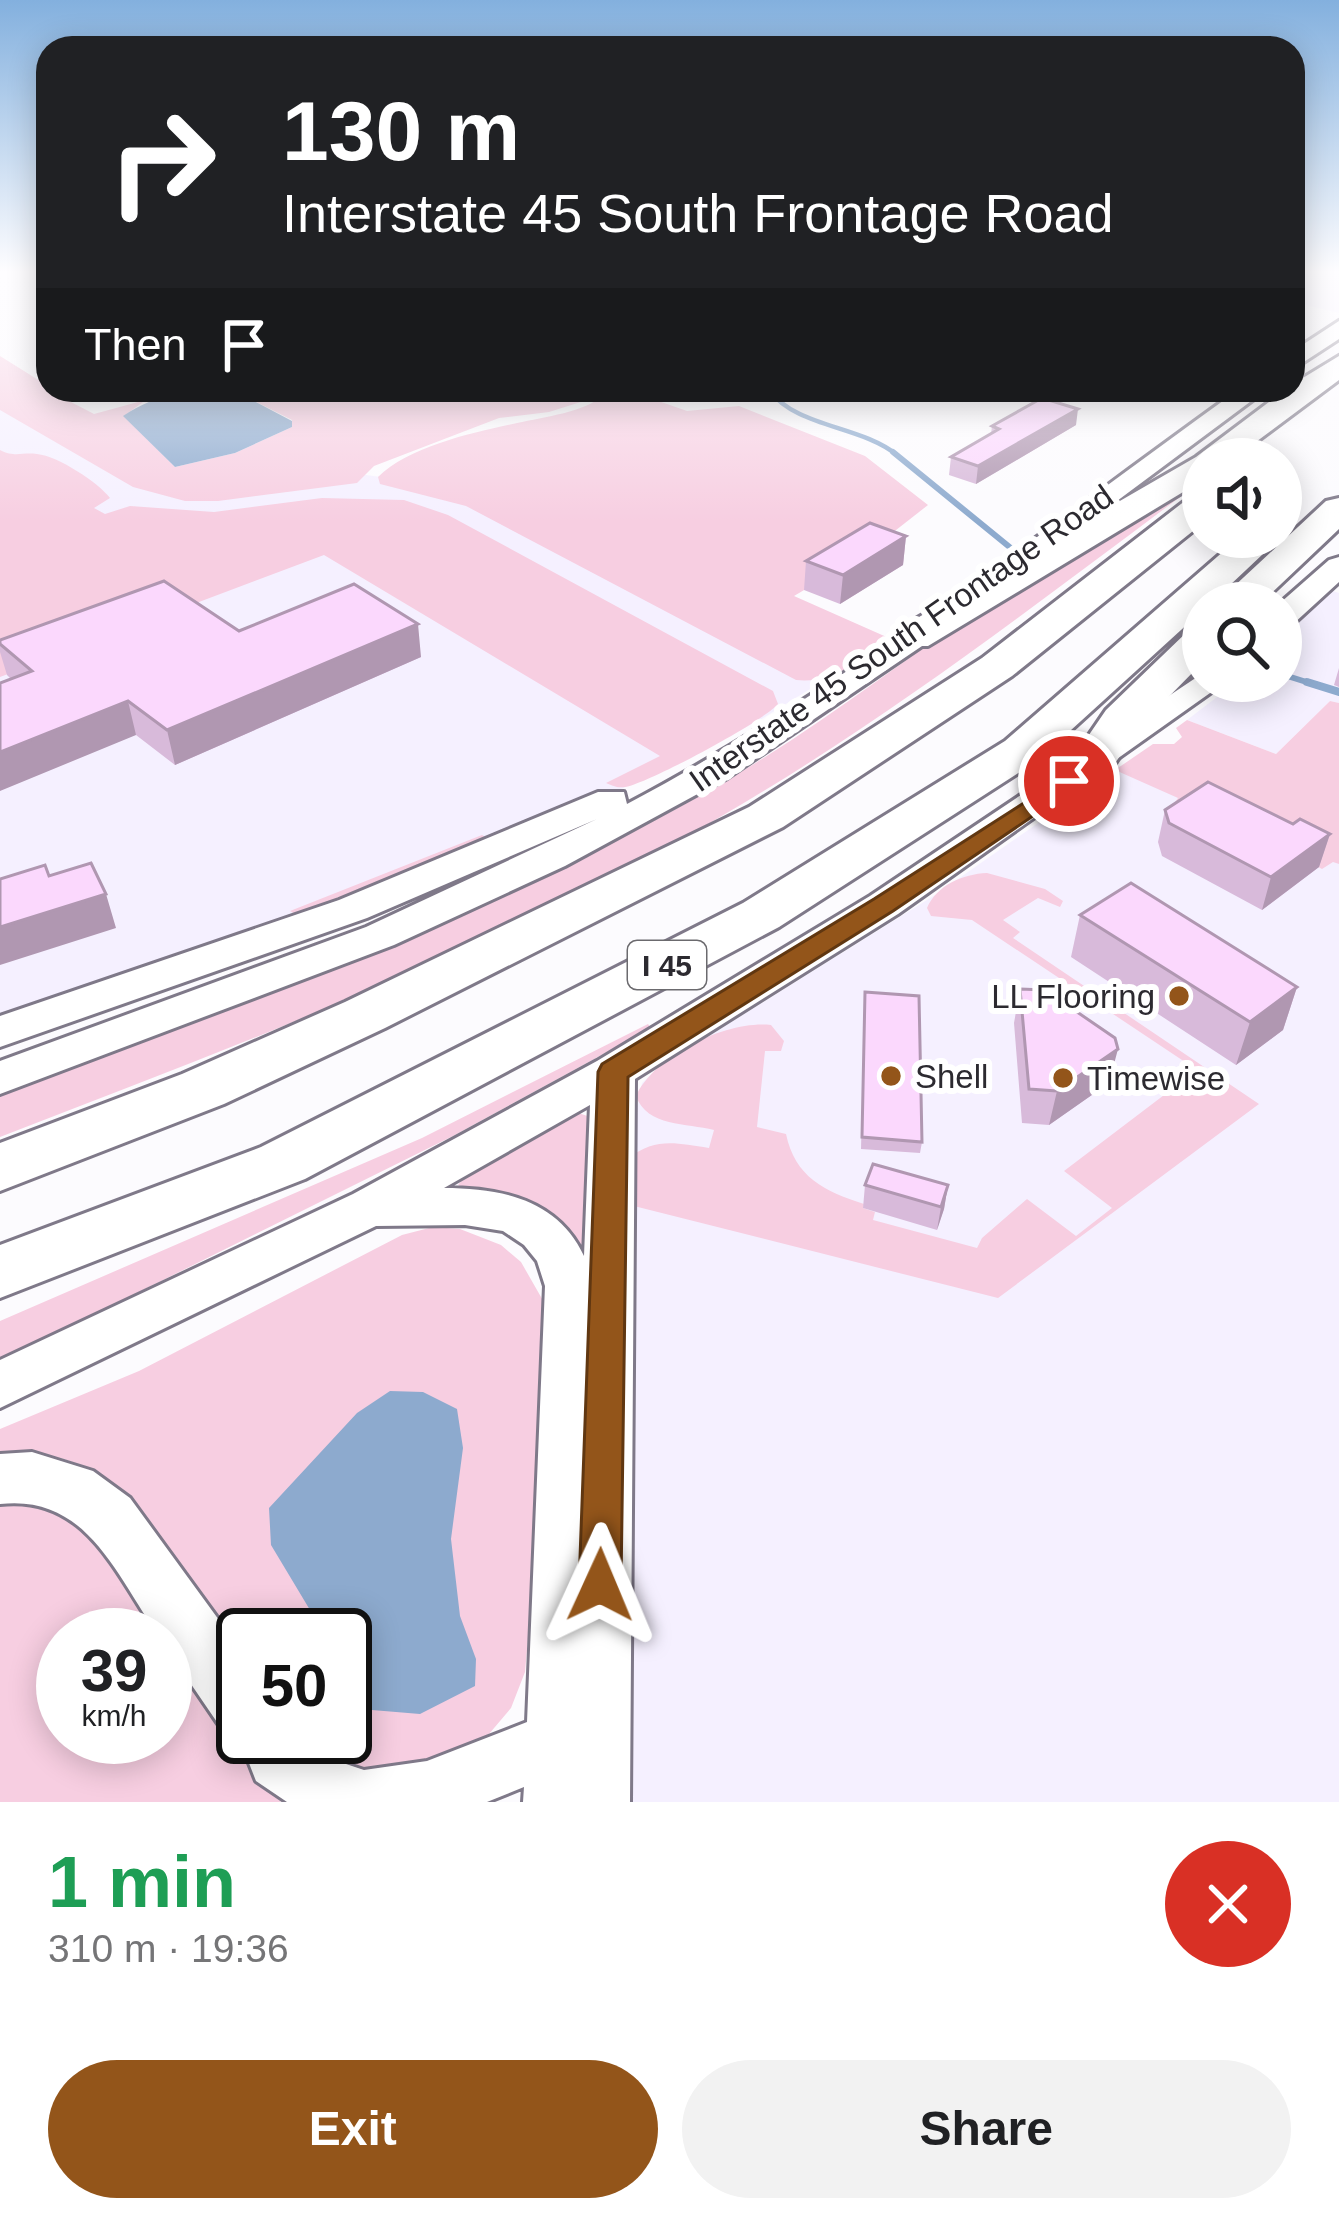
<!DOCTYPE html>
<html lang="en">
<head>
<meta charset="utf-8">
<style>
	body { margin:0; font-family:Helvetica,sans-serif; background:#f2f2f2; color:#202124; height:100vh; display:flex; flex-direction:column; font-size:45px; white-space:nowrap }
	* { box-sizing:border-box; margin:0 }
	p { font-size:39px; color:#757577 }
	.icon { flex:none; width:66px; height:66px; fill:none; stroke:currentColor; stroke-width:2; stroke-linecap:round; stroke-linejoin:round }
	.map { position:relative; height:1802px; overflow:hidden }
	.panel { display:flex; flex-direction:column; background:#fff; flex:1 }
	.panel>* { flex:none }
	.hud { position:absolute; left:36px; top:36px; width:1269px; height:366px; border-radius:36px; box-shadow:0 6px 30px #0003; background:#202124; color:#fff; overflow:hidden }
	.buttons { position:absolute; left:1182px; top:438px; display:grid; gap:24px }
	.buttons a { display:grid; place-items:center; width:120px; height:120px; border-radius:50%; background:#fff; box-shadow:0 6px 30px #0003; font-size:60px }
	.speed { position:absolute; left:36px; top:1608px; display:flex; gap:24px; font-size:60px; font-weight:700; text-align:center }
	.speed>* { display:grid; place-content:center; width:156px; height:156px; border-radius:50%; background:#fff; box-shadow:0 6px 30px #0003; line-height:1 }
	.speed small { font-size:30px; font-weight:400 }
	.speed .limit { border:6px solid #111; border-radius:18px; background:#fff; color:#111 }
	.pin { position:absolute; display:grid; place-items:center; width:102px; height:102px; color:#fff; margin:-51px; border:6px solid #fff; border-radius:50%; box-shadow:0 3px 12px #0007 }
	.me { position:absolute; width:132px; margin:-66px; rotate:1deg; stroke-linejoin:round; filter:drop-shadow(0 0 9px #0008) }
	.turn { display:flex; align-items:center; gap:42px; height:252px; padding:0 48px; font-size:54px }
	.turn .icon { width:156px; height:156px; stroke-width:2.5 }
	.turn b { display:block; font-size:84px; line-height:102px }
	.then { display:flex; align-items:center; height:114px; padding:0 48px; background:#0003; gap:24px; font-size:45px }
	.round { display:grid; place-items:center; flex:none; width:126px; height:126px; border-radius:63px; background:#f2f2f2 }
	.headline { display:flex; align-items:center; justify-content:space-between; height:204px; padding:0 48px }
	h1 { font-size:72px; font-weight:600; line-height:90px; color:#1e9e55 }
	.cta { display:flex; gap:24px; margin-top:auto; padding:24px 48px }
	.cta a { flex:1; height:138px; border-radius:72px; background:#93551a; color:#fff; font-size:48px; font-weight:600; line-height:138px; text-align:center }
	.cta a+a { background:#f2f2f2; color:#202124 }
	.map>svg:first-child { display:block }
</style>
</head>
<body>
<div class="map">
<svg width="1339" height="1802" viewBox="0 0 1339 1802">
	<rect width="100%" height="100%" fill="#fcfbfe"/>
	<path fill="#f5f0ff" d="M1293,270h46v43l-46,-11z
		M0,381l173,107 164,-17 102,14 350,110 102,44 -131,81 -195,97 -565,209z
		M1333,591l6,2v110l-9,-2 -54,53 -89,-34 51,-39h43v-42z
		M1120,766l219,78v958h-716l3,-633 16,-86 16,-15 277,-173z"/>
	<path fill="#f7cee1" d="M0,356l48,30v4l46,24 88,-24 -39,12 -19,14 51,51 60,-14 57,-26v-7l-59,-30h157l15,9 27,-9h195l60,21 52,-5 126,50 63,49 -60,47 -74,44 97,43c-31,21 -57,45 -95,41l-330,-174 -86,-22 -2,-7c31,-31 97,-45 139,-54 27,-6 69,-11 86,-28l-54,17 -50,6 -125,48 -17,17 -139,18h-33l-52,-14 -133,-77z
		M0,450c16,8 21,2 37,4 21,2 62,29 73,44l-16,10 11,6 25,-8 84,6 108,-14 82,2 44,15 325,176 5,13c-14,17 -131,80 -153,83 -9,1 -11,-1 -19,-4l54,-27 -336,-201 -324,122z
		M1203,480c-158,117 -312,238 -483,337 -226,132 -476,226 -720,320v-41c248,-96 502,-184 734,-320 92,-54 174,-120 263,-179 66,-43 138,-78 206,-117z
		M1330,701l9,2v161l-6,-2 -11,7 -31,-17 -120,-44 7,-10 -63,-28 38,-26h21l8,-7 -6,-9 11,-8 89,34z
		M482,835l7,4 -187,79 -12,-7z
		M987,873l58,16 18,12 -3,6 -22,-9 -35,22 17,12 -7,6 246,166 -261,194 -372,-94 1,-45c29,-22 48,-16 82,-11l5,-18c-27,-7 -67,-3 -78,-34 19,-41 91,-76 135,-71l13,16 -3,10h-16l-8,76 29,7c9,43 38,57 78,70l-1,4 12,4 -2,8 104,28 5,-10 45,-39 49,37 36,-28 -48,-37 133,-101 -225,-150 -41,-4 -4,-8c10,-23 36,-34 60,-35z
		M648,1024l3,4 -198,108 -453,225v-40l422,-183z
		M578,1113l16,5 -2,145 -134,-78 10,-12z
		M433,1227l27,2 41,16 20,17 24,42 -11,268 -9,100 -14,36 -22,26 -49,28 -59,10 -52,-7 -27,-28h43v-102h-102v21l-118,-159c-36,-35 -75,-50 -125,-39v-29l139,-58 263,-136z
		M0,1495l44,3 43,25 78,112h-102v102h102v-101l116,166h-281z"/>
	<path fill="#8daace" d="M233,390l59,31v6l-57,26 -60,14 -52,-51c36,-24 68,-26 110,-26z
		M390,1391l33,1 34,17 6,39 -12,91 9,77 16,43 -1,27 -55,28 -48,-4 -27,-43v-32h-20l-54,-90 -2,-37 88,-95z"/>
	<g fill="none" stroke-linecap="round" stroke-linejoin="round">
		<path stroke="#8daace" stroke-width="4.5" d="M769,390c28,38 91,35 128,65"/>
		<path stroke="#8daace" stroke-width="6" d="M893,452l119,97
			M1281,674l35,11"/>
		<path stroke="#8daace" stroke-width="8" d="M1307,682l32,10"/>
		<g stroke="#7f7989" stroke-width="6">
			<path id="secondary" d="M1339,321v18l-46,30v-18z
				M1238,390h28l-341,254 -198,134 -162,88 -171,79 -394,149v-33l366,-134 231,-108 -230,99 -367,129v-31l339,-116 259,-108h26l3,12c217,-115 412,-271 611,-414z
				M1339,557v25l-47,43 -11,2 -1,-24 49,-43z
				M1203,673v8h24l-329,233 -263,165 -5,723h-107l1,-15 -37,15h-200l-31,-21 -9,-23 9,-21h48l39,26 21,7 63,-9 100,-39 18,-436 -8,-25 -13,-16 -21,-14 -38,-6 -89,1 -376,182v-48l353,-166 244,-133 273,-165zM590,1105l-6,151c-26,-56 -82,-68 -140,-68z
				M32,1452l61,19 37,27 113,155 1,84 -23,-9 -56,-82v-11h-7c-43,-62 -72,-141 -158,-131v-50z"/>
		</g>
		<g stroke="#7f7989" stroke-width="6">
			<path id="motorway" d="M1339,356v24l-106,79h-30v21l-275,166h-28l-6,-9 6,-9 296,-171 89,-67h8v-6z
				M1203,494v29l-191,153 -229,151 -398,201 -161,76 -224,87v-48l182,-69 163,-72 404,-195 233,-149 208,-161z
				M1339,498v31l-78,74h-33l-4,-5 6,-8 96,-89z
				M1240,537h41l-70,66h-8v7l-166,151 -258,166 -474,252 -305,119v-53l261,-98 482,-244 262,-162z
				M1203,627v35l-64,65 -33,50 -16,4 -16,-4 -7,-10 39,-57 83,-80z"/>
		</g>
		<use href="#secondary" fill="#fff" fill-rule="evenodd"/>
		<use href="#motorway" fill="#fff" fill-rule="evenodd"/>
	</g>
	<path fill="#d8bada" d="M1293,270h13l-9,10h-4z
		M1076,425l-100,59 -27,-9 2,-18 40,-23 1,-8z
		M906,536l-3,29 -63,39 -36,-14 2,-29z
		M239,631l182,26 -246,108 -39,-30 -125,-56 -4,-4 -7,-23v-12z
		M1339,668v19l-5,-2z
		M1165,810l128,14 37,10 -11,33 -57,43 -100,-54 -4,-14z
		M1080,915l217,72 -14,43 -47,35 -165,-108z
		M1020,989l89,94 -60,42 -27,-2 -8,-100z
		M865,992l57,150 -2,11 -59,-4z
		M865,1185h83l-4,24 -7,21 -74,-22z"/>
	<path fill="#b097b1" d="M1078,409l-2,16 -100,59 2,-18z
		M906,536l-3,29 -63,39 3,-29z
		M418,624l3,33 -246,108 -8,-35z
		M128,701l8,34 -136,56v-39z
		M1330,834l-11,33 -57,43 9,-33z
		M106,894l10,34 -116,37v-38z
		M1297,987l-14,43 -47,35 14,-43z
		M1118,1049l-9,34 -60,42 8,-34z
		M948,1185l-4,24 -7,21 4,-23z"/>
	<path fill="#fbd8fd" stroke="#b097b1" stroke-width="3" d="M1042,398l36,11 -100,57 -27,-9 48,-28 -7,-3z
		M870,523l36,13 -63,39 -37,-14z
		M164,581l75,50 115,-47 64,40 -251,106 -39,-29 -128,51v-69l32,-12 -32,-27v-4z
		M1208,782l85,42 7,-5 30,15 -59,43 -102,-54 -4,-13z
		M91,863l15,31 -106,33v-48l45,-14 4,11z
		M1131,883l166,104 -47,35 -170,-107z
		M1020,989l25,1 70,48 3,11 -61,42 -28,-2z
		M865,992l54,4 3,146 -60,-5z
		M873,1164l75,21 -7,22 -76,-22z"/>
	<linearGradient id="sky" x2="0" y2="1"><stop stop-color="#83b0de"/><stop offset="0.52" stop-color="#fefdff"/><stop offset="1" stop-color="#fefdff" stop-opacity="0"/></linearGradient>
	<rect width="1339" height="523" fill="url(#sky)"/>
	<path fill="#93551a" stroke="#603711" stroke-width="3" d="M1069,774l12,7 -4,5 -184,125 -265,166 -7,508 -6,14 -15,6 -15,-6 -6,-14 19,-513 4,-8 272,-165z"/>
	<g fill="#93551a" stroke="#fff" stroke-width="4.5">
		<circle cx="1179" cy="996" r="12"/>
		<circle cx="891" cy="1076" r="12"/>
		<circle cx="1063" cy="1078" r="12"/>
	</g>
	<g text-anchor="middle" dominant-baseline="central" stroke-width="12" stroke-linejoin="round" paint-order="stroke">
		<rect fill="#fff" stroke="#6b6a6e" stroke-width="3" x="628" y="941" width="78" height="48" rx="9"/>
		<g font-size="30" font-weight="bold" fill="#2c2a30">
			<text x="667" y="965">I 45</text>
		</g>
		<g font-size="33" fill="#2c2a30" stroke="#fff">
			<text transform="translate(901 638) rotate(-35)">Interstate 45 South Frontage Road</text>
		</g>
		<g font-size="33" fill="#2c2a30" stroke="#fff" text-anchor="start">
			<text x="1155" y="996" text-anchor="end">LL Flooring</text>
			<text x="915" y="1076">Shell</text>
			<text x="1087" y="1078">Timewise</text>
		</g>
	</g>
</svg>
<div class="buttons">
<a><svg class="icon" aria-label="sound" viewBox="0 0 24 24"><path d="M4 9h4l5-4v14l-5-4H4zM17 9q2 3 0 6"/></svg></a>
<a><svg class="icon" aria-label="search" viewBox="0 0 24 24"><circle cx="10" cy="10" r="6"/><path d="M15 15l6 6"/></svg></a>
</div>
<div class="speed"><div>39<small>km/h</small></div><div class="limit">50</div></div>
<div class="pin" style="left:1069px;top:781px;background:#d93025"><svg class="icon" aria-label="arrive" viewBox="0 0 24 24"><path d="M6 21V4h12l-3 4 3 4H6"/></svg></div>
<svg class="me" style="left:600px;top:1585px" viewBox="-20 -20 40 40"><path d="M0-17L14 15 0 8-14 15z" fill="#93551a" stroke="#fff" stroke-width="4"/></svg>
<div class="hud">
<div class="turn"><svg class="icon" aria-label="right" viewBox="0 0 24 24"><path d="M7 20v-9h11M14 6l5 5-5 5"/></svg><div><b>130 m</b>Interstate 45 South Frontage Road</div></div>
<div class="then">Then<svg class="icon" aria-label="arrive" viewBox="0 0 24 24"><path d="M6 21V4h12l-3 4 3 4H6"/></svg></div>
</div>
</div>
<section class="panel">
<div class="headline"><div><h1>1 min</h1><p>310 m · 19:36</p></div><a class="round" style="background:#d93025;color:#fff"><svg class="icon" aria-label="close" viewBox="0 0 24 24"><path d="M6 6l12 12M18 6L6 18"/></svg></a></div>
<div class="cta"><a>Exit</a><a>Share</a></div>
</section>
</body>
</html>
